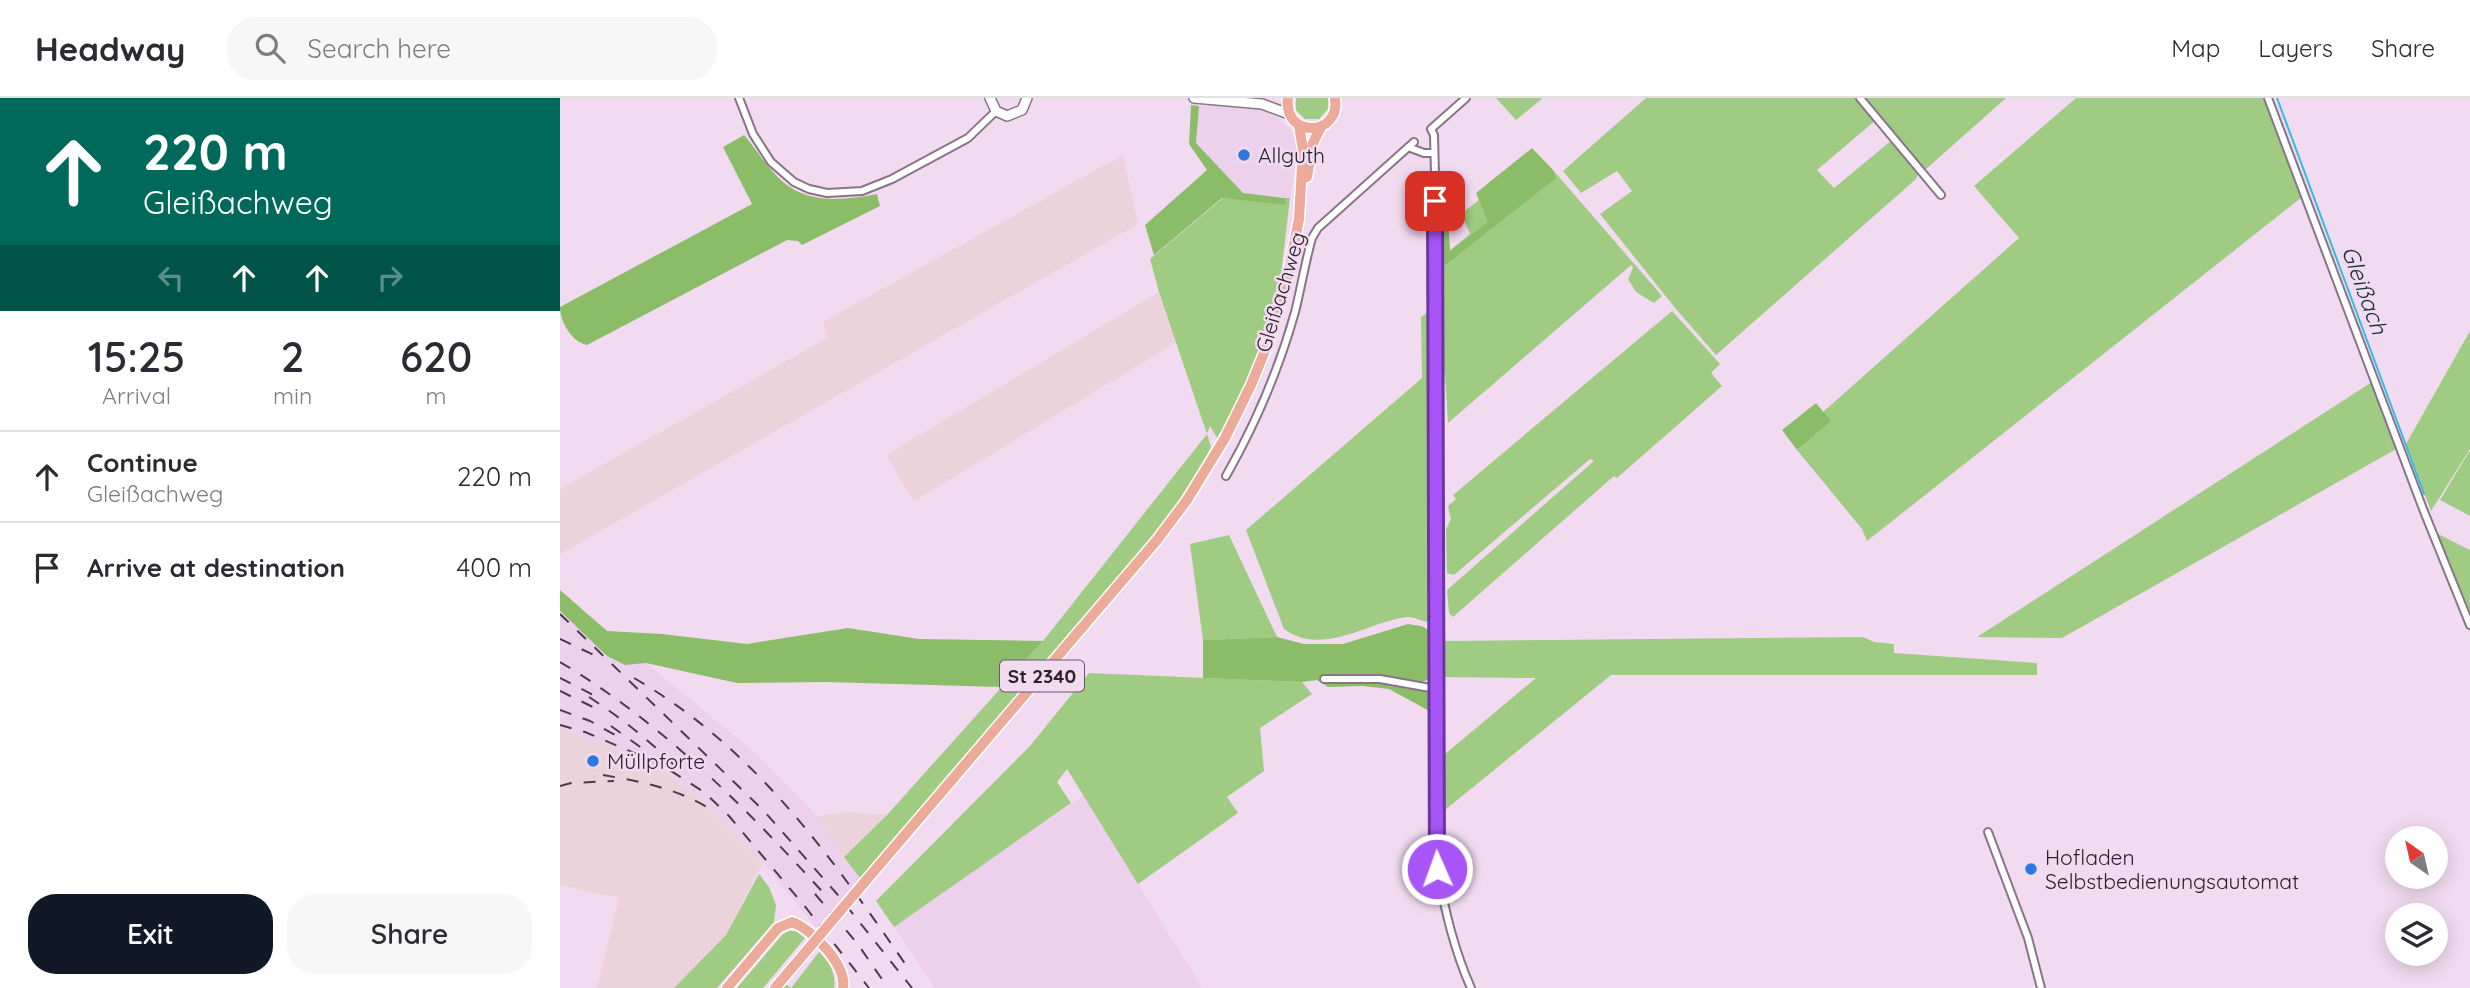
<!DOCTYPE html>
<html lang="en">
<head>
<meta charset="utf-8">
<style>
	body { margin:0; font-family:Quicksand,sans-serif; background:#f7f7f7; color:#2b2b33; height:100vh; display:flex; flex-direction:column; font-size:26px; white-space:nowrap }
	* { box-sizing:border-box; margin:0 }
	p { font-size:23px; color:#7c7c81 }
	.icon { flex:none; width:38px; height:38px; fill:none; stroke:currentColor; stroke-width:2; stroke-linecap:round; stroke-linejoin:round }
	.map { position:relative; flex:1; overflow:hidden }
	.sheet { display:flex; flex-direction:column; background:#fff; width:560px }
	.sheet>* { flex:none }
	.banner { background:#00695c; color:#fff; overflow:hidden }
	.needle { width:46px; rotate:326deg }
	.fabs { position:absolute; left:1825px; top:728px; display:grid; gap:14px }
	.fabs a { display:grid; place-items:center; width:63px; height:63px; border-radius:50%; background:#fff; box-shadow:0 4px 18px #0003; font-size:35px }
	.pin { position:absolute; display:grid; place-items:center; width:60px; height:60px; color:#fff; margin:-30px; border-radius:14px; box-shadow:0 4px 10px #0006 }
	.me { position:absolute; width:77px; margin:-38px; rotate:358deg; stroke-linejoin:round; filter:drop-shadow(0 0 5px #0008) }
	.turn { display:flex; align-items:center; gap:24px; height:147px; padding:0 28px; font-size:32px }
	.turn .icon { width:91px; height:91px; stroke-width:2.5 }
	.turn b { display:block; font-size:49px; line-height:60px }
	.lanes { display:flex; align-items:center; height:66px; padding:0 28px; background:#0003; justify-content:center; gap:35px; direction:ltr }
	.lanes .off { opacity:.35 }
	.eta { display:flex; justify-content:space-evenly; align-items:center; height:119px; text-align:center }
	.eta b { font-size:42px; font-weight:600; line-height:49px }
	.action { display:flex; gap:14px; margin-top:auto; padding:14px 28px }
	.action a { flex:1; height:80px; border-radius:28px; background:#111827; color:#fff; font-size:28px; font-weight:600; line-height:80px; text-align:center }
	.action a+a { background:#f7f7f7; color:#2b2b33 }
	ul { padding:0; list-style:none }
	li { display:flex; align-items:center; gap:21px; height:91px; padding:0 28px; border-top:2px solid #e1e1e2 }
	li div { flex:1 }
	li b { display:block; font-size:26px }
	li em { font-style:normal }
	header { display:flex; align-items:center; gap:42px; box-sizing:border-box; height:98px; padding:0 35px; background:#fff; border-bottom:2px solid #e1e1e2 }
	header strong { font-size:33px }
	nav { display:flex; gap:38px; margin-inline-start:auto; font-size:24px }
	.search { width:490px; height:63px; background:#f7f7f7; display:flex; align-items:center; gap:18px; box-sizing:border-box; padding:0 24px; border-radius:28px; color:#7c7c81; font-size:26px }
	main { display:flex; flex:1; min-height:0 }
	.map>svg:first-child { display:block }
</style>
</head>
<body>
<header>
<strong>Headway</strong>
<div class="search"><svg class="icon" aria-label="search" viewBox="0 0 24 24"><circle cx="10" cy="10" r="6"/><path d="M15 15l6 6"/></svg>Search here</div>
<nav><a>Map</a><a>Layers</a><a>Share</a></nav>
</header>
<main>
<section class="sheet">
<div class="banner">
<div class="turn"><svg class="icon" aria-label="ahead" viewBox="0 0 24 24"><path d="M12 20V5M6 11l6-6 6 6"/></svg><div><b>220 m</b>Gleißachweg</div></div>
<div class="lanes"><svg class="icon off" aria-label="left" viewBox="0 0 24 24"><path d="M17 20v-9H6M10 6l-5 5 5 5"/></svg><svg class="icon" aria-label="ahead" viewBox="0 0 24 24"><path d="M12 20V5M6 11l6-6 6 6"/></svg><svg class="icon" aria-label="ahead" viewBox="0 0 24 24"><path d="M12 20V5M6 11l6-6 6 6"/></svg><svg class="icon off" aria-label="right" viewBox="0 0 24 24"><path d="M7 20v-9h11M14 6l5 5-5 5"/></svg></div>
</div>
<div class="eta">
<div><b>15:25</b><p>Arrival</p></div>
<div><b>2</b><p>min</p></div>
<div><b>620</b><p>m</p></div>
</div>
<ul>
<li><svg class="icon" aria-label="ahead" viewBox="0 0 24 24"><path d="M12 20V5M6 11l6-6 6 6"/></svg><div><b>Continue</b><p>Gleißachweg</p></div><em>220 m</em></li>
<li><svg class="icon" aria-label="arrive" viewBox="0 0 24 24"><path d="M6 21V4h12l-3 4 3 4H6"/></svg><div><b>Arrive at destination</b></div><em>400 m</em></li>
</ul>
<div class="action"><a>Exit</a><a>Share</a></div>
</section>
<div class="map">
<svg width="1910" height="890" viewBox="0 0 1910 890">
	<rect width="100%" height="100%" fill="#f2dbf1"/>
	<path fill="#edd0ec" d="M690,7l20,5 26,26 2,12 -8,50 -47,-5 -47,-50 3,-37z
		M0,513l47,45 18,9 21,-2 113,93 58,60 43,62 -43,51 -54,-67 -62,-62 -38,-30 -82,-34 -21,-6z
		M524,697l118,193h-267l-41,-61z"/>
	<path fill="#ebd2db" d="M563,57l15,69 -578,330v-65l267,-151 -4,-16z
		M599,194l18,50 -263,159 -28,-46z
		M0,632l21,6 82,34 38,30 62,62 -37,73 -52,53h-77l22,-90 -59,-13z
		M287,714l40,3 -43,42 -27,-41z"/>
	<path fill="#9fcb82" d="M736,0h32v11l-9,10h-14l-9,-9z
		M936,0h47l-27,22z
		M1086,0h211l19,22 -59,50 17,18 58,-48 26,34 -2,5 -200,176 -40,-46 -76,-95 32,-23 -15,-20 -36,22 -18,-22z
		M1304,0h142l-80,71 -3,-1z
		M1516,0h189l37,99 -435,344 -5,-12 -65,-79 33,-29 -7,-9 196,-174 -45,-52z
		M993,72l109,126 -8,7 -18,-11 -8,-13 5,-11 -2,-3 -183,158 -3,-49 -7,6v-164h8l3,35 21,-17 -9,-20 18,-14 10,19z
		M663,100l62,6v-6h5l-10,85 -5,20 -15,49 -18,43 -25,43 -7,-12 -3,8 4,13c-16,33 -37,61 -58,90l-201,237 -92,104 -16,-21 43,-42 156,-174 164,-207 -48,-142 -9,-33z
		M872,211l1,312c-9,3 -17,-5 -26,-4 -39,5 -85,40 -123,12l-38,-99 176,-152 -1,-61z
		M1112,213l48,53 -9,9 11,13 -105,92 -3,-2 -161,141 -4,-4 -2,-23 147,-129 -4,-2 -136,116 -7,-2 -1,-44 5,-10 -3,-13 8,-7 -3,-4z
		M1910,233v118l-39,62 -25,-67z
		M1812,284l26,66 -336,190 -85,-1z
		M1909,354h1v64l-30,-16z
		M1876,435l34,17v68z
		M669,437l48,102 -74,3 -13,-96z
		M1303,539l11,5 20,2v9l143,10v12h-426l-171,139 -2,-54 98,-82 -94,-1 1,-36z
		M529,575l213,9 10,12 -52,34 4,43 -37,26 11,16 -100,71 -71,-115 -10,13 14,21 -177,124 -18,-26 154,-155z
		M199,776l10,13 7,18 -2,17 -57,66h-43l52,-53z
		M229,833h7l9,7 -42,50h-26l45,-53z
		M259,854c11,11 17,21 15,36h-51l3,-4 5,4z"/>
	<path fill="#8bbd69" d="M631,7l8,1 -3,37 47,50 42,5 1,7 -64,-7 -68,57 -9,-30 62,-55 -18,-26z
		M184,37c13,15 24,34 39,47 28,23 61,18 94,12l3,12 -78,39 -4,-4 -11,-1 -200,105c-15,-3 -27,-23 -27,-38l192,-103 -29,-57z
		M972,50l21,22 3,8 -117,92v-53h9l2,34 38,-29 -12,-29z
		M1256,305l15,18 -34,29 -15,-20z
		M0,492l47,41 55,3 85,10 101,-16 71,11 124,2 -42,46 -175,-5 -89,1 -91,-20 -21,2 -18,-9 -47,-45z
		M848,526c5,1 13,1 17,4 15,7 8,37 7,50l-10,4v7l10,3 1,21 -44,-24 -27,-3 -34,1 -11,-7 -15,2 -99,-4v-38l74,-3 27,7h39z"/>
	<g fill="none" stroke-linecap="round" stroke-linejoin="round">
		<path stroke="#2fbde3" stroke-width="2" d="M1717,0l147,396"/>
		<g stroke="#897488" stroke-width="10">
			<path id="street" d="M179,0l14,36 18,28 23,20 15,7 18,4 35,-2 30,-12 76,-41 28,-27
				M906,0l-35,31 3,6 1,39 2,695c8,41 17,81 34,119
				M1300,0l81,97
				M1708,0l155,411 47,116
				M848,49l16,6h9
				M666,378c29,-51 53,-107 69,-164 6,-24 10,-49 17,-74l6,-10 96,-86
				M764,581h56l56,10
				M1428,734l40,106 13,50"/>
		</g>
		<g stroke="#897488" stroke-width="12">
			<path id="secondary" d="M430,0l6,13 11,5 15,-6 5,-12
				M634,0l68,6 27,10"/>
		</g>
		<g stroke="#fff" stroke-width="13">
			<path id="primary" d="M728,0c-5,41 53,39 47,0
				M747,79l6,-34 8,-16
				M309,779l288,-337 30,-40 38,-62 26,-53 18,-44 19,-66 11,-56 4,-69 -4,-25
				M167,890l51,-60 14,-6c20,7 55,43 51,66
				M215,890l34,-40"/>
		</g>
		<use href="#street" stroke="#fff" stroke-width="6"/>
		<use href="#secondary" stroke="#fff" stroke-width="9"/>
		<use href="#primary" stroke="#ecaa9b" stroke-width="10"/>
		<path stroke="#483d48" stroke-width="2" stroke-dasharray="12 12" stroke-linecap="butt" d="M0,516l204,197 73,83 75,94
			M0,541l38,18
			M0,564c103,61 189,149 269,237
			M0,580l41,21
			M74,580c121,70 196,177 274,290
			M0,593l35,17
			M29,599c32,21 60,43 87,70
			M0,612l30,11 27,15
			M0,627l25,7 75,32 44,28 25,24 78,93 62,79
			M51,628l39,28
			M43,677c40,7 77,14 112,37
			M0,688l11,-3 43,-2
			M255,796l42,49 31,45"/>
		<g stroke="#fff" stroke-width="13" stroke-linecap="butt">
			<path id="primary-bridge" d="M249,850l60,-71"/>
		</g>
		<use href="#primary-bridge" stroke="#ecaa9b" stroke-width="10"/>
	</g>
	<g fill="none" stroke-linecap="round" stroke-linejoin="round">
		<g stroke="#6d37a1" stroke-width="18">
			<path id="route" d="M875,103l2,668"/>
		</g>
		<use href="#route" stroke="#a855f7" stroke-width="12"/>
	</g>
	<g fill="#3077e4" stroke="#f2dbf1" stroke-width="2.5">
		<circle cx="684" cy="57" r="7"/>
		<circle cx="33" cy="663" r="7"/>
		<circle cx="1471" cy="771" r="7"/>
	</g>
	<g text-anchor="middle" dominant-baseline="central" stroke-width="5" stroke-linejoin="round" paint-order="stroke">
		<rect fill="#f2dbf1" stroke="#665966" stroke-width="2" x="440" y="562.5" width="84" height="31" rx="5"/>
		<g font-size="19" font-weight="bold" fill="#2a212a">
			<text x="482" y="578">St 2340</text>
		</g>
		<g font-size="21" fill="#2a212a" stroke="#f2dbf1" text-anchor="start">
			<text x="698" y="57">Allguth</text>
			<text x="47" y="663">Müllpforte</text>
			<text x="1485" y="759">Hofladen<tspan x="1485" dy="24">Selbstbedienungsautomat</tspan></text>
		</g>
		<g font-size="21" fill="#2a212a" stroke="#f2dbf1">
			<text transform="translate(720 194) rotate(-73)">Gleißachweg</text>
		</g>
		<g font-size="23" font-style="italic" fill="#193037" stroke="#f2dbf1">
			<text transform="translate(1805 192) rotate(70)">Gleißach</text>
		</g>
	</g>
</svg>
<div class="fabs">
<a><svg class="needle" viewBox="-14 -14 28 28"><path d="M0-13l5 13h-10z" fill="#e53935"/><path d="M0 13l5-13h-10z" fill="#7c7c81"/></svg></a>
<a><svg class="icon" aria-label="layers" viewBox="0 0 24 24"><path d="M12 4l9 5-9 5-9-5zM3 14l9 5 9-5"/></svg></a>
</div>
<div class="pin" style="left:875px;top:103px;background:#d93025"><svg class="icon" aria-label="arrive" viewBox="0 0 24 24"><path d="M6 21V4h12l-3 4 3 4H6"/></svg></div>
<svg class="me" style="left:877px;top:771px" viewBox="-20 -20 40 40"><circle r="17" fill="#a855f7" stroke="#fff" stroke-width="3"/><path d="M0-11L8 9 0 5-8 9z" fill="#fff"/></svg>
</div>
</main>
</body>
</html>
